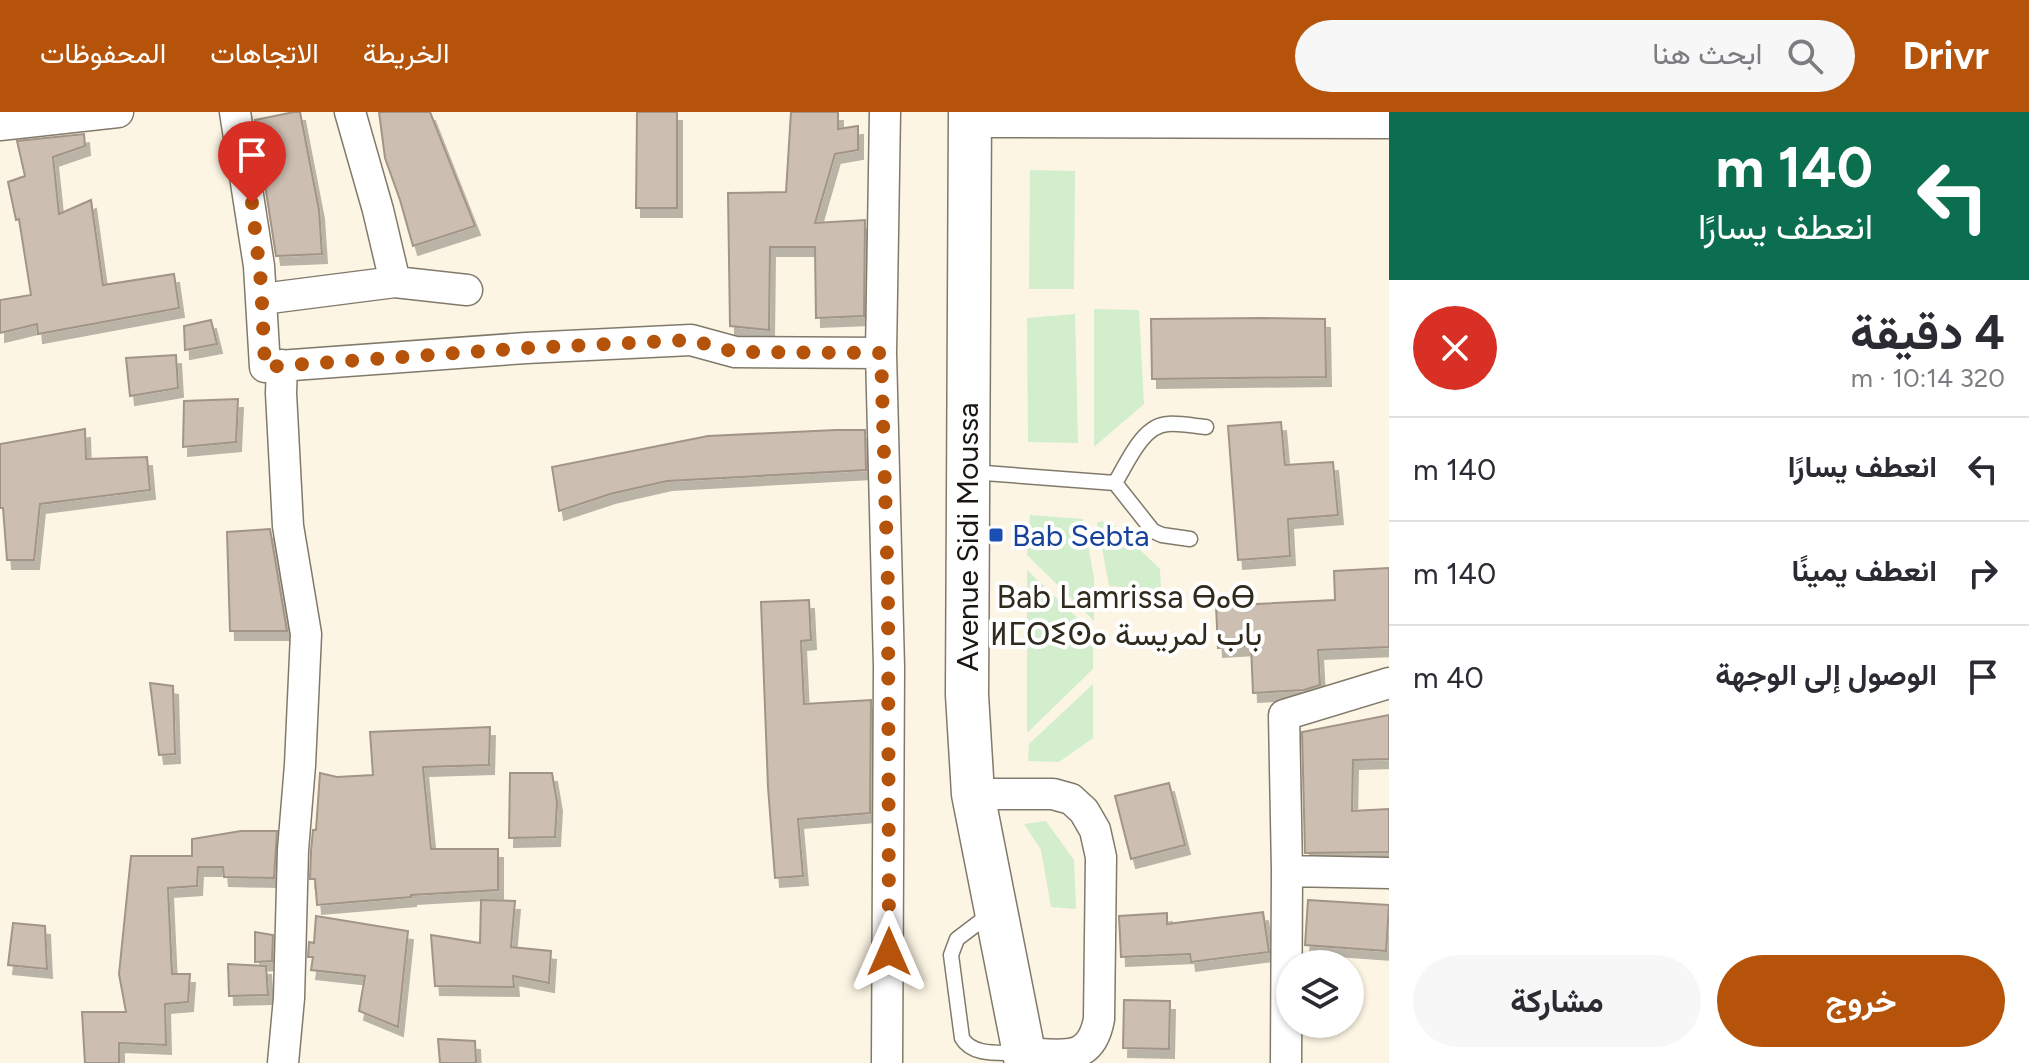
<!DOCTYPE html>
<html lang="ar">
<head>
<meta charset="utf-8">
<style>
	body { margin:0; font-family:Figtree,Vazirmatn,"Noto Sans Tifinagh",sans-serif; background:#f7f7f7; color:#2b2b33; direction:rtl; height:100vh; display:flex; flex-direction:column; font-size:30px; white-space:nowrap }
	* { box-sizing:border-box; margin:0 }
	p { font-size:26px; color:#7c7c81 }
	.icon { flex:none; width:44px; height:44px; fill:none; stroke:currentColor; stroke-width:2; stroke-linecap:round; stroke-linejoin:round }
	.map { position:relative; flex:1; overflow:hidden; direction:ltr }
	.sheet { display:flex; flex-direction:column; background:#fff; width:640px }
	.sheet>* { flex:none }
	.hud { background:#0b6e4f; color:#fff; overflow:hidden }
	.controls { position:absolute; left:1276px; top:838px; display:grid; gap:16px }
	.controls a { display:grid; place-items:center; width:88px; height:88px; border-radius:50%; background:#fff; box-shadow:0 2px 6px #0004; font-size:40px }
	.pin { position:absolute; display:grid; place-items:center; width:68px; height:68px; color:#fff; margin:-82px -34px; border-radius:50% 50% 50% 0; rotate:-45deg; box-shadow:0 0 8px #0007 }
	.pin .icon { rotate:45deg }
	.me { position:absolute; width:88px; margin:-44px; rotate:0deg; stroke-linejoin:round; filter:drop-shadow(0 0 6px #0008) }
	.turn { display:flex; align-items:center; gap:28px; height:168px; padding:0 24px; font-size:36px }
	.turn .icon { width:104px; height:104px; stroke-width:2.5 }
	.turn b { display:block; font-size:56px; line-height:68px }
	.round { display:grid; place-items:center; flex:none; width:84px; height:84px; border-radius:42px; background:#f7f7f7 }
	.headline { display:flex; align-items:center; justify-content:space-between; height:136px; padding:0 24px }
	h1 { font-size:48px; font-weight:700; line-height:60px }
	.action { display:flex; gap:16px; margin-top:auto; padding:16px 24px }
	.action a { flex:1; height:92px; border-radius:48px; background:#b45309; color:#fff; font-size:32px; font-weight:700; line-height:92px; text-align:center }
	.action a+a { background:#f7f7f7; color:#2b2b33 }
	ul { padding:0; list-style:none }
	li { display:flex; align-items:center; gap:24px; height:104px; padding:0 24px; border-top:2px solid #e1e1e2 }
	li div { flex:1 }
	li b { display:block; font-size:30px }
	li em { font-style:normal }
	header { display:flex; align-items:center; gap:48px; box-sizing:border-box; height:112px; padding:0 40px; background:#b45309; color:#fff }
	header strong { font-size:38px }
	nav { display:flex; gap:44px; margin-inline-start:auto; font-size:28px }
	.search { width:560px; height:72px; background:#f7f7f7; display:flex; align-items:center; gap:20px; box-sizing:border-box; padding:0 28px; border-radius:44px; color:#7c7c81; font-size:30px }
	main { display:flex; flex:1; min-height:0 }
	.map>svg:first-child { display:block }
</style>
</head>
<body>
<header>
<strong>Drivr</strong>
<div class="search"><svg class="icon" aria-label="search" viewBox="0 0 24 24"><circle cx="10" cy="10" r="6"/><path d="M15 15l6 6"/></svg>ابحث هنا</div>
<nav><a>الخريطة</a><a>الاتجاهات</a><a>المحفوظات</a></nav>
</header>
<main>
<section class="sheet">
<div class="hud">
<div class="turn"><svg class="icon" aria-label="left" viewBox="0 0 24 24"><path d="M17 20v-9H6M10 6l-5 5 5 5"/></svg><div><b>140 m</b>انعطف يسارًا</div></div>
</div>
<div class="headline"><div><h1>4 دقيقة</h1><p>320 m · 10:14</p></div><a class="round" style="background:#d93025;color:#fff"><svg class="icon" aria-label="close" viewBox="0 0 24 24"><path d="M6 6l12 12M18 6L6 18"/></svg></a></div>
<ul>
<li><svg class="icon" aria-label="left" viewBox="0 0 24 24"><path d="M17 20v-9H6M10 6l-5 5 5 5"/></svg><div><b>انعطف يسارًا</b></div><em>140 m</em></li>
<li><svg class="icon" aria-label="right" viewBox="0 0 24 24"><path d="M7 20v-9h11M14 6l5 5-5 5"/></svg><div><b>انعطف يمينًا</b></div><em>140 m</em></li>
<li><svg class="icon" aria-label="arrive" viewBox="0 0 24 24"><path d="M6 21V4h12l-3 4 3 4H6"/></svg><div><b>الوصول إلى الوجهة</b></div><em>40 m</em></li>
</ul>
<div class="action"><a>خروج</a><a>مشاركة</a></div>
</section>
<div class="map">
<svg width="1389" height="951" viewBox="0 0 1389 951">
	<defs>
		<filter id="shadow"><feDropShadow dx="5" dy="9" stdDeviation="0" flood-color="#0004"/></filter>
	</defs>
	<rect width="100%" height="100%" fill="#fdf5e4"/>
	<path fill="#d2eecc" d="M1030,58l45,1 -1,118h-45z
		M1094,197l45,1 5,94 -50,43z
		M1075,202l3,129 -50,-1 -1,-124z
		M1030,403l53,4 11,58v44l-67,-66z
		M1110,409l50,48 1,21 -52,-4 -12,-64z
		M1027,458l66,63v36l-66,64z
		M1093,572v54l-34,24 -31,-1 1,-17z
		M1046,709l28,39 2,49 -25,-2 -10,-57 -17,-26z"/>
	<path fill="#ccbfb2" stroke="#a29588" stroke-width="2" filter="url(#shadow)" d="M294,0h6l19,98 3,44 -46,2 -21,-136z
		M379,0h51l45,114 -62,20 -13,-46 -15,-42z
		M637,0h40v96h-41z
		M791,0h47v17l20,-3v24l-23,4 -20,69 50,-3 -1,96 -48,2 -1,-71h-45l-1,83 -39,-4 -2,-133 58,-1z
		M84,22l1,12 -32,11 6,57 32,-14 12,85 71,-11 5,34 -141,26 -1,-10 -37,9v-33l31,-5 -12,-76 -3,1 -8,-38 17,-6 -8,-35z
		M1262,206l63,1 1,58 -174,2 -1,-60z
		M211,208l6,24 -32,6 -1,-24z
		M176,243l2,33 -48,8 -4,-38z
		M238,287l-2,43 -53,5 1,-46z
		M1281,310l4,43 48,-3 5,53 -50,4 2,37 -52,4 -10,-134z
		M85,317l1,30 61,-2 3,33 -110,14 -6,56h-27l-4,-52h-3v-64z
		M836,318h29l1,40 -199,11 -57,13 -51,17 -7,-44 156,-31z
		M270,417l17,102h-57l-3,-99z
		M1389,456v79l-71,3 2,35 -16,5 -51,3 -2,-47 -33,2 -2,-42 119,-6 -1,-29z
		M809,488l2,40 -10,1 3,63 67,-4 -1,113 -72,6 5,57 -28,2 -7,-91 -7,-185z
		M150,571l23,3 2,68 -16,1z
		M1389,603v44l-36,1 -1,51 37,-2v43l-84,1 -3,-121z
		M490,615l-1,38 -66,2 8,82h67v41l-87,5v2l-94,8 -2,-26h-5l1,-28 2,-21h3l4,-57 17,4 36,-2 -3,-43z
		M510,661h42l5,29 -2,35 -46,1z
		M1169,671l16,62 -54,14 -16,-63z
		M241,719h36l-3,47 -50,-1 -1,-10h-25l-1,19 -29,2 4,86h18l-2,28 -23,2 1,41 -47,-2v20h-34l-3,-51h44l-7,-38 12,-118h61v-17z
		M481,788l34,1 -4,46 40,4 -2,32 -36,-7 1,11 -79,-1 -4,-51 49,8z
		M1308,788l81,5 -3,46 -81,-6z
		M1263,800l6,40 -78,10 -1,-8 -69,3 -2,-41 48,-3v11z
		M316,804l92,15 -10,96 -39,-16 6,-35 -54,-6 2,-13h-5l1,-15 5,1z
		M13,811l32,3 2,43 -39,-4z
		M255,820l18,3 -1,26 -17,1z
		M228,852l38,2 2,29 -39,1z
		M1124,888l46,1 -1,48 -46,-1z
		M438,927l37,2 1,22h-36z"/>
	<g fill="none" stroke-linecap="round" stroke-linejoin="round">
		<g stroke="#817a6b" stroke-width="17">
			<path id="lane" d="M971,360l144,11 38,48 9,4 28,4
				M1115,371c12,-19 27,-58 53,-59 12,-1 26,2 38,3
				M990,802l-33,25 -6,16 11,83c11,19 39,14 59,15"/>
		</g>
		<g stroke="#817a6b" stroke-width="33">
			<path id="street" d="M235,0l24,154 6,101 261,-19 165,-8 44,12 146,1
				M350,0l28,98 17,72
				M885,0l-4,241 8,314 -2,396
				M0,13l118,-13
				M262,187l133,-17 72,8
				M282,253l-1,28 7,133 18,108 -6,131 -7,85 -4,148 -6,65
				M973,682h80l18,5 13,12 11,19 6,27 -2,162c-8,44 -36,36 -73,34
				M1287,759l102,2
				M1286,951l1,-192 -3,-156 105,-32"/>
		</g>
		<g stroke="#817a6b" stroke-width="45">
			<path id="secondary" d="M970,0l-3,583 6,99 53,269
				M970,4l419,1"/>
		</g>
		<use href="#lane" stroke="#fff" stroke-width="14"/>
		<use href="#street" stroke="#fff" stroke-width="30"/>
		<use href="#secondary" stroke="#fff" stroke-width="42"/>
	</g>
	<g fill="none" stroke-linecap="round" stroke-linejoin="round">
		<path stroke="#b45309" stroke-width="14" stroke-dasharray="0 25.2" d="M252,91l9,80 4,84 261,-19 165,-8 44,12 146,1 7,235 1,364"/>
	</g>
	<rect fill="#1a4fb4" stroke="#fff" stroke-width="3" x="988" y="415" width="16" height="16" rx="4"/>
	<g text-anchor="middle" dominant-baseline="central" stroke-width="8" stroke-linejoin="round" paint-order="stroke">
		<g font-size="30" fill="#164399" stroke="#fff" text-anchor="start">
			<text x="1012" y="423">Bab Sebta</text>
		</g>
		<g font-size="30" fill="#1a1712" stroke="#fff">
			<text transform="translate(967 425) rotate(-90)">Avenue Sidi Moussa</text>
		</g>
		<g font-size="32" fill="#312b1e" stroke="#fff">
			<text x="1126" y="485">Bab Lamrissa ⴱⴰⴱ<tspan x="1126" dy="37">ⵍⵎⵔⵉⵙⴰ باب لمريسة</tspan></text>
		</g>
	</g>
</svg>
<div class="controls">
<a><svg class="icon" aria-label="layers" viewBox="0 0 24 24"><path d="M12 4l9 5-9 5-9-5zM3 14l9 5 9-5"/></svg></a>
</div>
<div class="pin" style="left:252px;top:91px;background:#d93025"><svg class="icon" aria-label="arrive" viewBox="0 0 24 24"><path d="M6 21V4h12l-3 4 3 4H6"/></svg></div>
<svg class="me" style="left:889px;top:840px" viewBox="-20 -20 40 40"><path d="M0-17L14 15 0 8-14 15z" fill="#b45309" stroke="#fff" stroke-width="4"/></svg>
</div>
</main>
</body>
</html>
